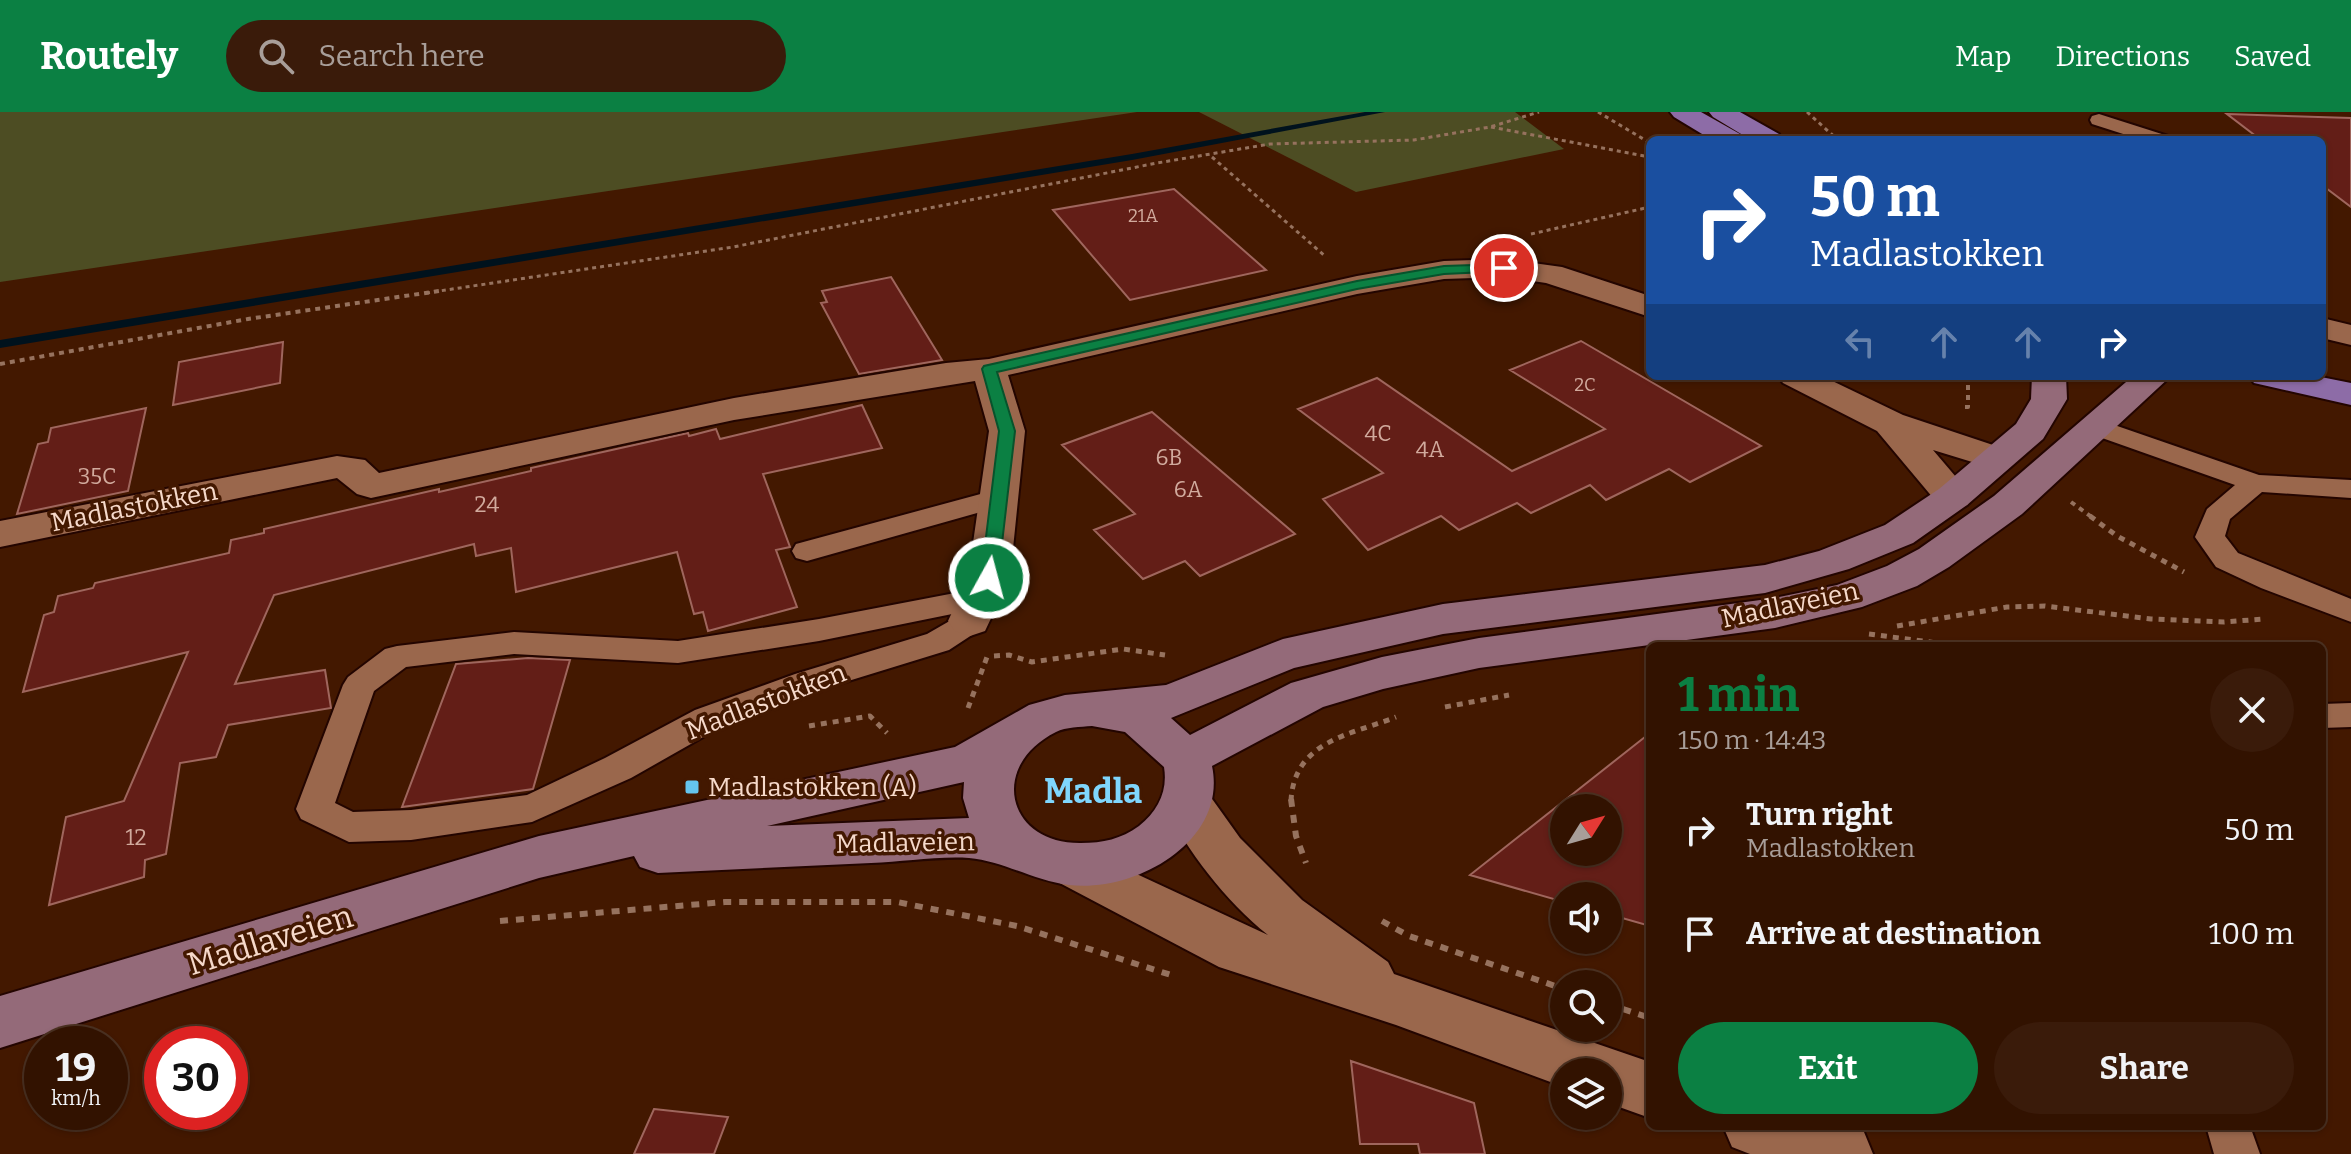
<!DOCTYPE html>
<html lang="en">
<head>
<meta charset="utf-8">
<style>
	body { margin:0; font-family:Bitter,serif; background:#3a1b0a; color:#f1f3f6; height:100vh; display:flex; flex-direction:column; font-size:30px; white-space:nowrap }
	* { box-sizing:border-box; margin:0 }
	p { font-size:26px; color:#a89e99 }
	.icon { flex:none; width:44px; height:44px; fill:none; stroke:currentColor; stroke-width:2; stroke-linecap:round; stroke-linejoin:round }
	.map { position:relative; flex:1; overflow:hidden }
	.sheet { position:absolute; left:1646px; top:530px; width:680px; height:488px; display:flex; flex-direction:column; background:#321200; border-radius:12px; box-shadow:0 2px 6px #0004,0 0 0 2px #4d3222 }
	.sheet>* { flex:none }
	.hud { position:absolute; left:1646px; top:24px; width:680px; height:244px; border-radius:12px; box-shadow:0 2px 6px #0004,0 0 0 2px #4d3222; background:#1a4fa0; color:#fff; overflow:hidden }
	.needle { width:52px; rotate:53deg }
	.buttons { position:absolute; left:1550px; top:682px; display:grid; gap:16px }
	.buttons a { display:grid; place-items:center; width:72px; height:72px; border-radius:50%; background:#321200; box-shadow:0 2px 6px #0004,0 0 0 2px #4d3222; font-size:40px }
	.speed { position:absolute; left:24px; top:914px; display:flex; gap:16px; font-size:40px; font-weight:700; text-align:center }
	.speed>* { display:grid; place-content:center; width:104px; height:104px; border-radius:50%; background:#321200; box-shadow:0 2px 6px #0004,0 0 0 2px #4d3222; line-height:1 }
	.speed small { font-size:20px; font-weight:400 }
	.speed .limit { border:12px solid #d22; background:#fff; color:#111 }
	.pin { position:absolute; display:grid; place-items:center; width:68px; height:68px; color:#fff; margin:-34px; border:4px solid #fff; border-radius:50%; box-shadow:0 2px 8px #0007 }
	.me { position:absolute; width:88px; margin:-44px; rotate:7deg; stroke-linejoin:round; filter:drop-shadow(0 0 6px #0008) }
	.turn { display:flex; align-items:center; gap:28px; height:168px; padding:0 32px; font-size:36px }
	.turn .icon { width:104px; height:104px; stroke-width:2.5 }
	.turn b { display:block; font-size:56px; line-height:68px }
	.lanes { display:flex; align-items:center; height:76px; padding:0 32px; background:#0003; justify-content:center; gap:40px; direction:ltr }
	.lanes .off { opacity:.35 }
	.round { display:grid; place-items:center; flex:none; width:84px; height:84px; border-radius:42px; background:#3a1b0a }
	.headline { display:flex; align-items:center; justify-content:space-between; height:136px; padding:0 32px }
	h1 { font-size:48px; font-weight:700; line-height:60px; color:#0b8043 }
	.action { display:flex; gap:16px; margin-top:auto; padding:16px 32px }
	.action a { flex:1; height:92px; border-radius:48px; background:#0b8043; color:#fff; font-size:32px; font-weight:700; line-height:92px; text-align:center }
	.action a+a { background:#3a1b0a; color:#f1f3f6 }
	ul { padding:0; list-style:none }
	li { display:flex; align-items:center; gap:24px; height:104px; padding:0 32px }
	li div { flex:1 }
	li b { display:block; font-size:30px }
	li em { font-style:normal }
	header { display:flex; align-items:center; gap:48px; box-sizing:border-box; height:112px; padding:0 40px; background:#0b8043; color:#fff }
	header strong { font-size:38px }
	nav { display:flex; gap:44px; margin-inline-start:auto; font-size:28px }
	.search { width:560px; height:72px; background:#3a1b0a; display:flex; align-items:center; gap:20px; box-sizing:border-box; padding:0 28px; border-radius:44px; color:#a89e99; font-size:30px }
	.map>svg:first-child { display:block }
</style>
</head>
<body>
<header>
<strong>Routely</strong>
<div class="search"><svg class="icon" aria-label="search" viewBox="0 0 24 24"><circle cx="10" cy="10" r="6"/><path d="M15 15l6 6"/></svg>Search here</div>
<nav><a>Map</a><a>Directions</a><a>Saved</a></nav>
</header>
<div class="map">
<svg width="2351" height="1042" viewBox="0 0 2351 1042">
	<rect width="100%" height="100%" fill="#431800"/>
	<path fill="#4d4d23" d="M0,0h1137l-1137,170z
		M1199,0h316l49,37 -208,43z"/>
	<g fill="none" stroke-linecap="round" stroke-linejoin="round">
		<path fill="#00121d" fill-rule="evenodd" d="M1365,0h20l-253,48 -1132,188v-8l1132,-186z"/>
	</g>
	<path fill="#631e17" stroke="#9f665d" stroke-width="2" fill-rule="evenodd" d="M2227,2l124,4v89l-29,-22v-45h-61z
		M1174,77l92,81 -136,30 -77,-90z
		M891,165l51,83 -83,14 -38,-71 6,-1 -5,-11z
		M1581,229l180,105 -71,36 -21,-13 -63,31 -16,-15 -59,28 -14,-10 -58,27 -18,-14 -73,34 -45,-51 60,-26 -85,-64 79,-31 135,93 93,-42 -95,-59z
		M283,230l-3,41 -107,22 6,-43z
		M862,293l20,43 -119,26 27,73 -14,3 21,57 -89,24 -5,-19 -9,2 -17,-62 -161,40 -5,-44 -35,8 -2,-12 -200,51 -39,89 90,-14 6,38 -103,17 -12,32 -36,6 -14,91 -21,6 -1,17 -95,28 17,-88 58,-16 64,-149 -165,40 21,-77 10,-3 4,-16 35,-8 2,-5 134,-30 2,-13 33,-7v-4l175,-40v3l92,-21v-3l157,-35 1,3 27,-7 4,10z
		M146,296l-18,83 -111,23 21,-70 10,-2 3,-14z
		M1152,300l143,122 -95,42 -15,-15 -42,18 -49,-49 41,-16 -73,-69z
		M528,546l42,2 -37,129 -131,18 54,-143z
		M1650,621v193l-42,-12v-18h-44v6l-94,-27zM1564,696h44v44h-44z
		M1351,949l123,42 11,51h-65l-2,-10h-58z
		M654,997l74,8 -14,37h-80z"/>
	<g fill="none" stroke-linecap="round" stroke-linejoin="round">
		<g stroke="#230500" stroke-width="4">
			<path id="lane" d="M2099,2l69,22 3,4h-29l-50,-16 -2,-4 2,-4z
				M2097,307l162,56 92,5v18l-89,-6 -32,27 -5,17 13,17 113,46v23l-90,-34 -45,-21 -21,-30 12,-28 28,-24 -147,-52 -4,-6 4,-6z
				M999,377l10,3 4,6 -4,6 -202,57 -11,-3 -4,-7 4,-7z
				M981,476l11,3 5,7 -5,7 -22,5 11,3 5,8 -5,8 -32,21 -130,40 -100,38 -88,50 -99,44 -121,18 -62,2 -48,-23 -5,-10 47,-124 5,-8 37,-28 12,-3 117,-14 164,9 141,-22zM967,499l-40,23 -132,40 -100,36 -90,48 -78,37 -116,15 -58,2 -18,-9 39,-112 32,-24 108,-13 164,9 141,-22z
				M2351,591v24l-29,1v-24z
				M2206,1014h44l10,28h-46z"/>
		</g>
		<g stroke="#230500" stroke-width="4">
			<path id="street" d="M1504,147l58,8 88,29v21l-104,-34 -42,-6 -60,2 -87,15 -349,81 17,56 -15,147 -25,53 -15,5 -15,-5 -7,-10 20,-43 21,-147 -14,-50 -241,39 -363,78 -14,-4 -20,-16 -337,69v-26l337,-65 28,4 14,13 355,-75 212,-35 43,-4 368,-83 87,-15z
				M2322,206l29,7v20l-29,-7z
				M1778,264h44l81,39 105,35 6,8 -6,8 -13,3 -62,-19 40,47 -6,8 -14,4 -14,-4 -62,-74 -94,-48z
				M1187,672l18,5 35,49 62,62 86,62 6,12 256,88v56l-42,-15v-31h-44v15l-168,-62 -177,-58 -165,-87 -8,-15 8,-15 18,-6 196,91c-43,-34 -80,-84 -106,-132l7,-14z
				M1723,1014h125l16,6 9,22h-123l-18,-7z"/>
		</g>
		<g stroke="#230500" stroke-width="4">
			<path id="secondary" d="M2032,264h34l1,23 -24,40 -76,66 -54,38 -64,26 -84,24 -322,41 -149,34 -123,50 19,17 101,-52 91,-26 97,-19 296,-40 62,-13 50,-19 32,-17 75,-53 139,-120h38l-149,138 -73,53 -32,19 -55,21 -87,21 -296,40 -96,21 -60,18 -111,59c16,76 -78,127 -143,119 -34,-4 -66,-24 -100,-27 -32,-2 -66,4 -98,5 -71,3 -142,7 -213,10l-18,-6 -6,-11 -95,22 -539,170v-52l539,-160 416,-89 74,-42 36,-10 101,-10 117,-46 160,-35 322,-39 54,-14 66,-26 54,-36 77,-65 15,-25zM1092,614l33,6 39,35c4,24 -6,44 -25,59 -18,13 -36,17 -58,17 -74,1 -93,-77 -25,-111 10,-5 24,-5 36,-6zM964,670l-1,16 6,20 -202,8z"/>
		</g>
		<g stroke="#230500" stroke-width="4">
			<path id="primary" d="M1670,0h31l39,22 4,6h-32l-38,-23z
				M1709,0h31l39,22 4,6h-32l-38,-23z
				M2249,264h67l35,7v22l-97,-22z"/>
		</g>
		<path stroke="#96725e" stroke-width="3" stroke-dasharray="4 4" stroke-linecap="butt" d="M1598,0l52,31
			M1807,0l31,28
			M1491,15l159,30
			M1212,45l113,99
			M1531,122l119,-27
			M426,181l307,-46 424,-84 113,-19 144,-4 76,-13 49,-15"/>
		<path stroke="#96725e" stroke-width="4" stroke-dasharray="5 5" stroke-linecap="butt" d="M0,252l248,-45 191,-28
			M1965,295h3v-31
			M2071,390l22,16"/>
		<path stroke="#96725e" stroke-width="5" stroke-dasharray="6 6" stroke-linecap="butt" d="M2090,404l27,20 67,36
			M1897,514l110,-19 38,-1 106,13 73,3 40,-3
			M1869,522l91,12
			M994,544l15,-1 23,7 91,-13 42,6
			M1445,595l64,-12
			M968,596l19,-51
			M809,614l61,-10 17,17
			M1291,689c3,-60 59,-66 105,-84"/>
		<path stroke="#96725e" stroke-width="6" stroke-dasharray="8 8" stroke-linecap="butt" d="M1291,687l5,37 10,27
			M500,809l225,-19h172l120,24 154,49
			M1382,809l27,15 155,53
			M1608,892l42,14"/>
		<use href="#lane" fill="#9a674c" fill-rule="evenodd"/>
		<use href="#street" fill="#9a674c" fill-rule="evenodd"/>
		<use href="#secondary" fill="#946a79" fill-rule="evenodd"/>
		<use href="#primary" fill="#8d6ca7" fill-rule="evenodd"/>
	</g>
	<path fill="#0b8043" stroke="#07532c" stroke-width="2" d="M1504,152l4,1v6l-64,3 -87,15 -360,83 18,59 -17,147 -9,6 -8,-6 18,-147 -17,-62 2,-3 373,-85 87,-15z"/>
	<rect fill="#65c5ee" stroke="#431800" stroke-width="3" x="684" y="667" width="16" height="16" rx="4"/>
	<g text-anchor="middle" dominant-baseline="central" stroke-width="7" stroke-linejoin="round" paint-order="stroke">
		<g font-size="18" fill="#d1aa9d">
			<text x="1143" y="104">21A</text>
			<text x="1585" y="273">2C</text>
		</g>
		<g font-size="22" fill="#d1aa9d">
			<text x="1378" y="321">4C</text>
			<text x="1430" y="337">4A</text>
			<text x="1169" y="345">6B</text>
			<text x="97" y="364">35C</text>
			<text x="1188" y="377">6A</text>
			<text x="487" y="392">24</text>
			<text x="136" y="725">12</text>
		</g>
		<g font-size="26" fill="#f6d9ca" stroke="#431800">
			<text transform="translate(134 395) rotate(-11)">Madlastokken</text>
			<text transform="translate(1790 493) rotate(-12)">Madlaveien</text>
			<text transform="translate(766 590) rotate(-21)">Madlastokken</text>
			<text transform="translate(905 731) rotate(-1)">Madlaveien</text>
		</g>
		<g font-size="26" fill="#f6d9ca" stroke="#431800" text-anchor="start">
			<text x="708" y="675">Madlastokken (A)</text>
		</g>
		<g font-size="32" fill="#f6d9ca" stroke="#431800">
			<text transform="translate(270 828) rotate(-17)">Madlaveien</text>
		</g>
		<g font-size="34" font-weight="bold" fill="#7fd6fd" stroke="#431800">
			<text x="1093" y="679">Madla</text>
		</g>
	</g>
</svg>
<div class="buttons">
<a><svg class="needle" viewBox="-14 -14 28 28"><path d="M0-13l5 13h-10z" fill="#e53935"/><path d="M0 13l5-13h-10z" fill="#a89e99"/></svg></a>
<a><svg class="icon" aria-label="sound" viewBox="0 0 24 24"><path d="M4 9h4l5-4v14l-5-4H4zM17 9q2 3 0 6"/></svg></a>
<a><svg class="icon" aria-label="search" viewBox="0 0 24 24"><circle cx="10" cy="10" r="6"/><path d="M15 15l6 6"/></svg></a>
<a><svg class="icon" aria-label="layers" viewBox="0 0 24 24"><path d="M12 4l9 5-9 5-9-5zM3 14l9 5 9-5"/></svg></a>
</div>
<div class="speed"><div>19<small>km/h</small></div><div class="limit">30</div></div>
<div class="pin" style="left:1504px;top:156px;background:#d93025"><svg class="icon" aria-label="arrive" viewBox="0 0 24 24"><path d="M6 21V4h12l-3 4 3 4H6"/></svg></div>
<svg class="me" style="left:989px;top:466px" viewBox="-20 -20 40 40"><circle r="17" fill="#0b8043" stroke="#fff" stroke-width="3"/><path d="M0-11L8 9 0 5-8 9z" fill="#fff"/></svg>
<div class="hud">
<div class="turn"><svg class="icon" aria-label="right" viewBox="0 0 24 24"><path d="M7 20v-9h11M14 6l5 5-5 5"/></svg><div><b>50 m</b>Madlastokken</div></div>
<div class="lanes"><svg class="icon off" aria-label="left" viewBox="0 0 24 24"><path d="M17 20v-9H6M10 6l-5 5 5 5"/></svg><svg class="icon off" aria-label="ahead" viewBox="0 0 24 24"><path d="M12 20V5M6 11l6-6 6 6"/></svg><svg class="icon off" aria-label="ahead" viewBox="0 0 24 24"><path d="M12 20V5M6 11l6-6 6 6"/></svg><svg class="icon" aria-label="right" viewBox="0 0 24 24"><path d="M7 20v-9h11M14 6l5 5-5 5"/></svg></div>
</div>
<section class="sheet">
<div class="headline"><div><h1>1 min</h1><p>150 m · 14:43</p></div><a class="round"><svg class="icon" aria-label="close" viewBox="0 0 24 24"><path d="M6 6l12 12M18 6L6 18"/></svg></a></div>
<ul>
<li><svg class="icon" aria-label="right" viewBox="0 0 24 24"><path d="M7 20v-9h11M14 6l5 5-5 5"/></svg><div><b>Turn right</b><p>Madlastokken</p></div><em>50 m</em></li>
<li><svg class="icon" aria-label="arrive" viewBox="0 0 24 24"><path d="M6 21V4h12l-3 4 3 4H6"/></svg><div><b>Arrive at destination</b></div><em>100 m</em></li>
</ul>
<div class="action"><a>Exit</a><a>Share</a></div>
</section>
</div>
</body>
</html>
